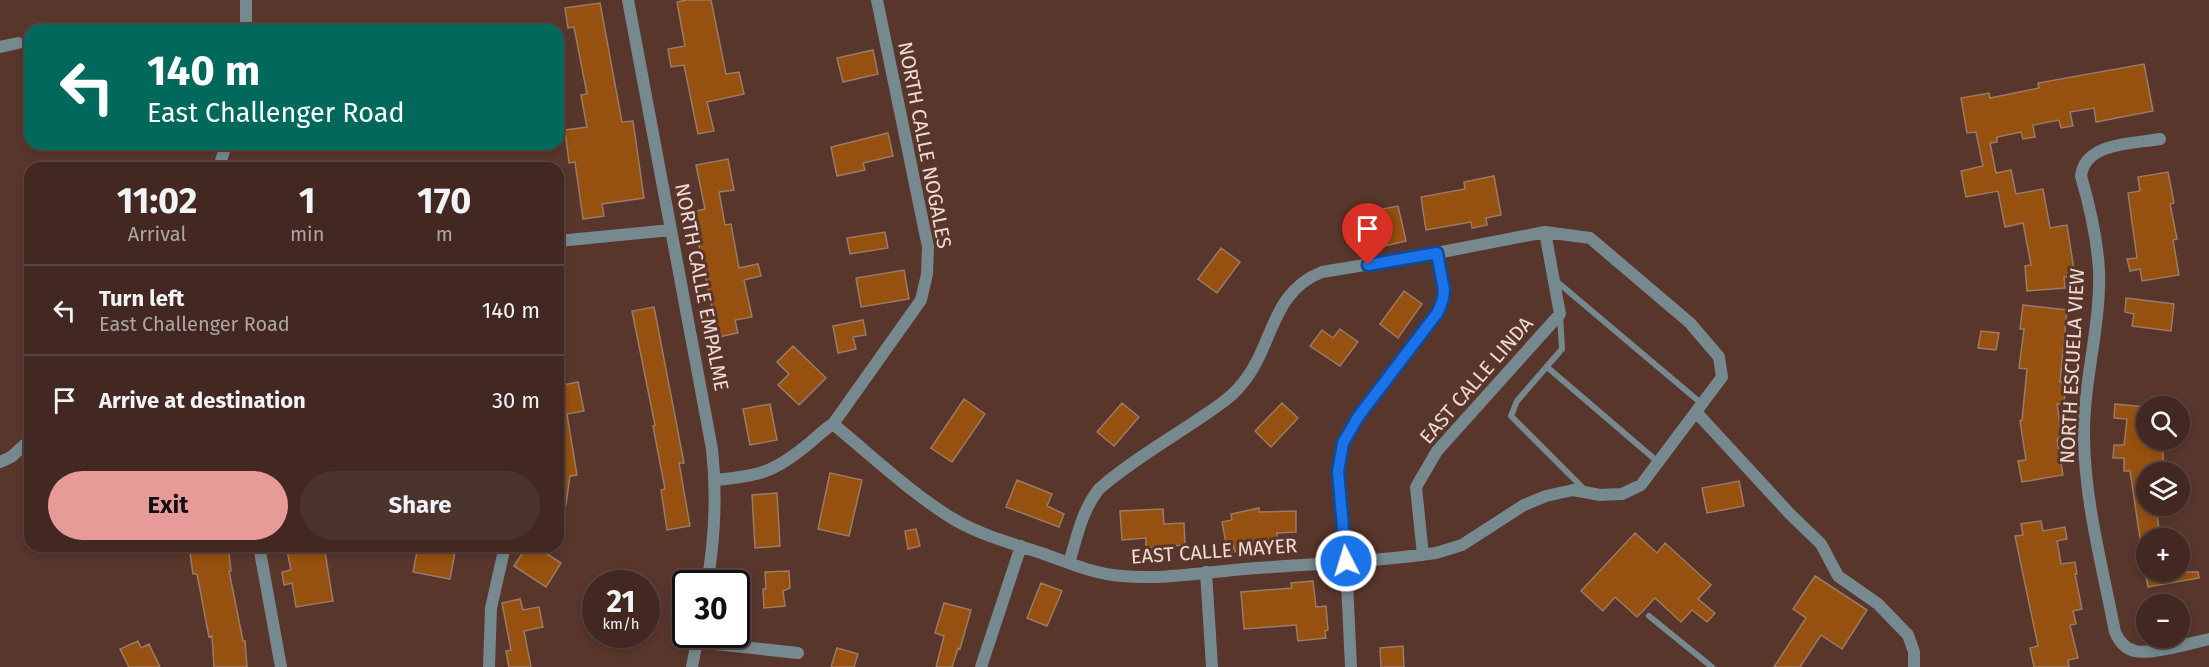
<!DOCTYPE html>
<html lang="en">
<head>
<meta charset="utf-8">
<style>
	body { margin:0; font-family:"Fira Sans",sans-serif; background:#4c342e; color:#f1f3f6; height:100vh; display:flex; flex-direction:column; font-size:22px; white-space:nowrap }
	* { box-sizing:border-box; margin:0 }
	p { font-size:20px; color:#aea6a5 }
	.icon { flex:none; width:33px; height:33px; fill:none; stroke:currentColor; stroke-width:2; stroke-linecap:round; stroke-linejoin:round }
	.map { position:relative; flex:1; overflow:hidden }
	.panel { position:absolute; left:24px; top:162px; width:540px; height:390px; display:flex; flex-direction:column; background:#422821; border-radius:18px; box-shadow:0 3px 9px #0003,0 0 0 2px #5a443f }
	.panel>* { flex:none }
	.top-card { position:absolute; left:24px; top:24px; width:540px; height:126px; border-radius:18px; box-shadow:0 3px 9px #0003,0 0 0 2px #5a443f; background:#00695c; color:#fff; overflow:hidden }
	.controls { position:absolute; left:2136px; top:396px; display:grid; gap:12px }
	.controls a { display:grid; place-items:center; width:54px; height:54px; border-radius:50%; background:#422821; box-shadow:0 3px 9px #0003,0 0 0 2px #5a443f; font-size:30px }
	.speed { position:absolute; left:582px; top:570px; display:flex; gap:12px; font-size:30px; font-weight:700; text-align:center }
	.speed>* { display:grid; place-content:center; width:78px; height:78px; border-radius:50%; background:#422821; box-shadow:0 3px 9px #0003,0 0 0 2px #5a443f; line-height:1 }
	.speed small { font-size:15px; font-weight:400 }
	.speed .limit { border:3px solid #111; border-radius:9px; background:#fff; color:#111 }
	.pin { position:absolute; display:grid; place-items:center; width:51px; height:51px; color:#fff; margin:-62px -26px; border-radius:50% 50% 50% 0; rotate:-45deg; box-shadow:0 0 6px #0007 }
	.pin .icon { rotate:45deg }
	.me { position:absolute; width:66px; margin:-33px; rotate:355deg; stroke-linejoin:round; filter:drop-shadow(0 0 4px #0008) }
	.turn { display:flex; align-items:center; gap:21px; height:126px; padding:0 24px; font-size:27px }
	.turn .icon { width:78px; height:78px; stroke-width:2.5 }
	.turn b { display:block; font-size:42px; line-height:51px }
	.eta { display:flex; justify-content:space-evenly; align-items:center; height:102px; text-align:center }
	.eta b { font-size:36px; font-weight:700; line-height:42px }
	.primary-button { display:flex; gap:12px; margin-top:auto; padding:12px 24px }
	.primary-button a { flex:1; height:69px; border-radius:36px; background:#e69b98; color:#111; font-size:24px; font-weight:700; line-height:69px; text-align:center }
	.primary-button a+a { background:#4c342e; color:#f1f3f6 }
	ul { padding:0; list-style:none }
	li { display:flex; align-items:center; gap:18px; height:90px; padding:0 24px; border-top:2px solid #5a443f }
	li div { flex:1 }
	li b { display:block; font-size:22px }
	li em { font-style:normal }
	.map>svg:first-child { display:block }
</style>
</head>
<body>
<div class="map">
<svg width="2209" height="667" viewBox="0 0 2209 667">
	<rect width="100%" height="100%" fill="#58362c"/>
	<path fill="#96500f" stroke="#9b7b65" stroke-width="1.5" d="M686,0h25l15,74 13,-2 5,22 -37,8 7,29 -16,3 -14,-69 -13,2 -3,-18 17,-3 -8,-44z
		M600,3l22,119 11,-1 11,77 -42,6 2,12 -21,3 -8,-57 -6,1 -4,-33 22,-3 -6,-32 6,-1 -13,-67 -6,1 -3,-20z
		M873,50l5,24 -35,8 -6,-24z
		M2144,64l9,47 -57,11 -2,-14 -24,4 3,14 -12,2 -2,-8 -26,5 2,12 -12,2 -2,-7 -24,5v5l-7,1 6,30 15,-3 5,24 27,-5 7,39 17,-3 8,51 -11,1 1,11 -38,3 -2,-25 6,-1 -8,-42 -18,4 -7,-36 -32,6 -5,-26 22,-5 -7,-34 -9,1 -6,-35 28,-5 1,5 49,-10 -1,-5z
		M888,133l5,23 -30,7 2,7 -28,6 -6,-29z
		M728,159l6,31 -15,2 6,33 6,-1 8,44 19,-4 3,12 -17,4 8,37 -17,3 3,13 -20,4 -26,-125 13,-3 -9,-44z
		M2168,172l6,31 -4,1 7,35 -4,1 6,35 -37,6 -2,-12 -10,2 -3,-12 10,-1 -9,-65 12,-2 -2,-14z
		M1494,176l7,39 -15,3 1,7 -15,3 -1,-6 -45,8 -5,-33 44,-8 -1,-7z
		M1398,206l8,35 -26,6 -2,-11 -10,3 -3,-14 19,-4 -2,-12z
		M885,232l3,16 -38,6 -3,-16z
		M1221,248l19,14 -23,31 -19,-14z
		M904,270l5,29 -48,8 -5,-29z
		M1404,291l18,13 -24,34 -18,-14z
		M2126,298l48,6 -3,27 -39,-5 2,-12 -9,-2z
		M2023,305l44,5 -7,72h6l-2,22h-7l5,34 -5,1 6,36 -41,7 -4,-21 8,-1 -6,-39 2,-1 5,-51 -8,-1 5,-39h-4z
		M654,307l30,156h-5l11,63 -23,4 -6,-40 4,-1 -12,-63 2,-1 -23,-114z
		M863,320l3,15 -13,2 3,12 -18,4 -5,-27z
		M1340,329l18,13 -18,24 -30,-20 12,-16 11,8z
		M1981,331l18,2 -3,17 -18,-2z
		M793,346l33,32 -27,27 -21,-20 11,-11 -12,-12z
		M578,382l6,29 -17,3 10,61 -7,1 -4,29h-8v-119z
		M964,399l21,15 -33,48 -21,-14z
		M1122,403l17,14 -25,29 -17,-14z
		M1282,403l16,15 -27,29 -16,-16z
		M770,404l7,36 -27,5 -7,-36z
		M2115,404l31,3v39h17v25h-17v35h10l4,32h-20l-10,-67h-6v-13h-11l1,-13h10l3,-26 -13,-1z
		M830,473l32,7 -13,56 -31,-7z
		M1017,480l35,14 -5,12 17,8 -5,13 -53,-20z
		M1739,481l5,25 -37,7 -5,-25z
		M777,493l3,53 -25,2 -3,-53z
		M1259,508v4l37,-1v21l-19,1v11l-42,8 -3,-10 -6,1 -4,-21 10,-2 -1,-6z
		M1163,509l1,15 20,-1 1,22 -39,3v-10l-24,2 -2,-29z
		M2041,521l2,10 22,-4 2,12 -10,2 4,23 14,-2 2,12h-2l7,35 -9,2 3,13 -6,1 8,33 -10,2 1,7h-35l-4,-19 8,-2 -23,-110 8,-1 -2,-11z
		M916,529l4,17 -12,3 -3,-18z
		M1635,533l22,20 8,-10 46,42 -13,14 17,14 -8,9 -15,-12 -11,12 -26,-24 -18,19 -22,-20 -12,14 -22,-20z
		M189,546h39l3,25h-2l14,70h2l2,26h-33l-2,-31 -3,1 -12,-63h-4z
		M286,546h38l9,55 -37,6 -4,-24 -8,2 -2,-13 9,-2z
		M418,546l37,6 -5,27 -37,-7z
		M527,546h8l26,17 -15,24 -32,-21z
		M789,571l1,17 -7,3 2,15 -21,2 -1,-19h3l-1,-17z
		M2145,572h53l1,6 -51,9z
		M1815,576l52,34 -25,39 -21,-14 -21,32h-26l32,-49 -13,-9z
		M1313,581l3,26 10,-1 2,24 -3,1 1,7 -28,3 -2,-16 -52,4 -3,-37 51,-4 -1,-5z
		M1041,583l21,8 -15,35 -20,-8z
		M520,599l3,11 16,-3 4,20 -19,4 7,36h-22l-3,-16 5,-1 -9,-47z
		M944,603l27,7 -11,39 -2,-1 -6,19h-16l8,-31 -9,-3z
		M138,641l3,7 8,-4 11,23h-31l-9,-18z
		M1403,646l1,21h-23l-1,-19z
		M837,648l21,6 -4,13h-23z"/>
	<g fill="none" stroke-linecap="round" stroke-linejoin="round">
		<path stroke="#76898e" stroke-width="6" d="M1555,280l147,124
			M1560,315l2,34 -45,52 -6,15 74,74
			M1547,367l111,95
			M1649,616l63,51"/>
		<path stroke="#76898e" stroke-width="12" d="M628,0l84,449c5,46 3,89 -5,135
			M246,30v-30
			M0,47l18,-4
			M2160,139c-27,5 -75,3 -79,37 9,31 16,61 18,94 2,56 -16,112 -15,168 1,66 19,131 31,194 4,9 10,17 20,19 15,4 57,-8 74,-12
			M219,168l7,-24
			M558,241l113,-11
			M1696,412l94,102 31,30 17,32 40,28 30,31 6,17v15
			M833,424c38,31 80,71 122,96 28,16 59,24 89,34 25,9 51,20 78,22 39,4 84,-4 123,-7 64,-5 128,-7 191,-16l26,-8 62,-40 22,-9 27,-6 27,5 22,-1 19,-9 81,-108 -3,-20 -29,-34 -100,-85 -45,-6 -108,21 -115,19c-52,20 -48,74 -80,112 -11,14 -27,24 -42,34 -32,22 -72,45 -101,71 -17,21 -22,48 -30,74
			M0,462l11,-5 19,-17
			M716,480c42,-4 57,-7 91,-35 9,-7 16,-15 26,-21l88,-124 6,-26 1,-27 -51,-247
			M259,546l22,121
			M1423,555l-7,-68 21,-36 123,-137 -15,-82
			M1206,572l6,95
			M696,642l102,11
			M489,667l2,-59 14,-62
			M692,667l6,-31
			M981,667l40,-121
			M1351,667l-5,-106 -8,-79 2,-29 12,-27 88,-118 4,-18 -7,-37"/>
	</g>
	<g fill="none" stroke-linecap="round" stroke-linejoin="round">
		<g stroke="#114b97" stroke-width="15">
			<path id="route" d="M1346,561l-8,-89 5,-29 15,-26 80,-105 5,-13 1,-9 -7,-37 -69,12"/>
		</g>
		<use href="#route" stroke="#1a73e8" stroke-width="10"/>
	</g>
	<g text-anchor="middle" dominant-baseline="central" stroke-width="6" stroke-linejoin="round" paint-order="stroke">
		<g font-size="20" fill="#f0dad4" stroke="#58362c">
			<text transform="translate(925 145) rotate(79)">NORTH CALLE NOGALES</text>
			<text transform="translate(702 287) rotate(79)">NORTH CALLE EMPALME</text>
			<text transform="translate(2072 366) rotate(-87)">NORTH ESCUELA VIEW</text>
			<text transform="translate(1476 380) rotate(-49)">EAST CALLE LINDA</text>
			<text transform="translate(1214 551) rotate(-4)">EAST CALLE MAYER</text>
		</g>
	</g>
</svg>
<div class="controls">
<a><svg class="icon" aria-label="search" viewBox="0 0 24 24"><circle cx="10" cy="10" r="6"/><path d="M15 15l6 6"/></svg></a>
<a><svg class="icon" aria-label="layers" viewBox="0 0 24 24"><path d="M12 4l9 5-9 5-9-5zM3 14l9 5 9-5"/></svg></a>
<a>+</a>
<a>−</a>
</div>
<div class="speed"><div>21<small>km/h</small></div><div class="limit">30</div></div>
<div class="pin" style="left:1368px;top:265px;background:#d93025"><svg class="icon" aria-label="arrive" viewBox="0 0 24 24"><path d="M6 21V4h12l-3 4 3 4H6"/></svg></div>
<svg class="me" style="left:1346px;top:561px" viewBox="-20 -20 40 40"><circle r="17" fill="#1a73e8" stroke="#fff" stroke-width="3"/><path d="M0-11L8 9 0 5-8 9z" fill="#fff"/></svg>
<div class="top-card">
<div class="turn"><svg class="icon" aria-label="left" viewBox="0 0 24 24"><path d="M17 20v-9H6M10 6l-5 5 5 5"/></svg><div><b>140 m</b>East Challenger Road</div></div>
</div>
<section class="panel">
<div class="eta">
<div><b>11:02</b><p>Arrival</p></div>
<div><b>1</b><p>min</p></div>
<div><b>170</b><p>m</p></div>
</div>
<ul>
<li><svg class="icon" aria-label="left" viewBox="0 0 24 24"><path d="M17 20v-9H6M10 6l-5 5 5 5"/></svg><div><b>Turn left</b><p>East Challenger Road</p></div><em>140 m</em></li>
<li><svg class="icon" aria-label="arrive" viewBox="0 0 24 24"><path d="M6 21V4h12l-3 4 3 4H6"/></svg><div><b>Arrive at destination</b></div><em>30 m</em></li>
</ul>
<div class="primary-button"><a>Exit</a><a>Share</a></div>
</section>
</div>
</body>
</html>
